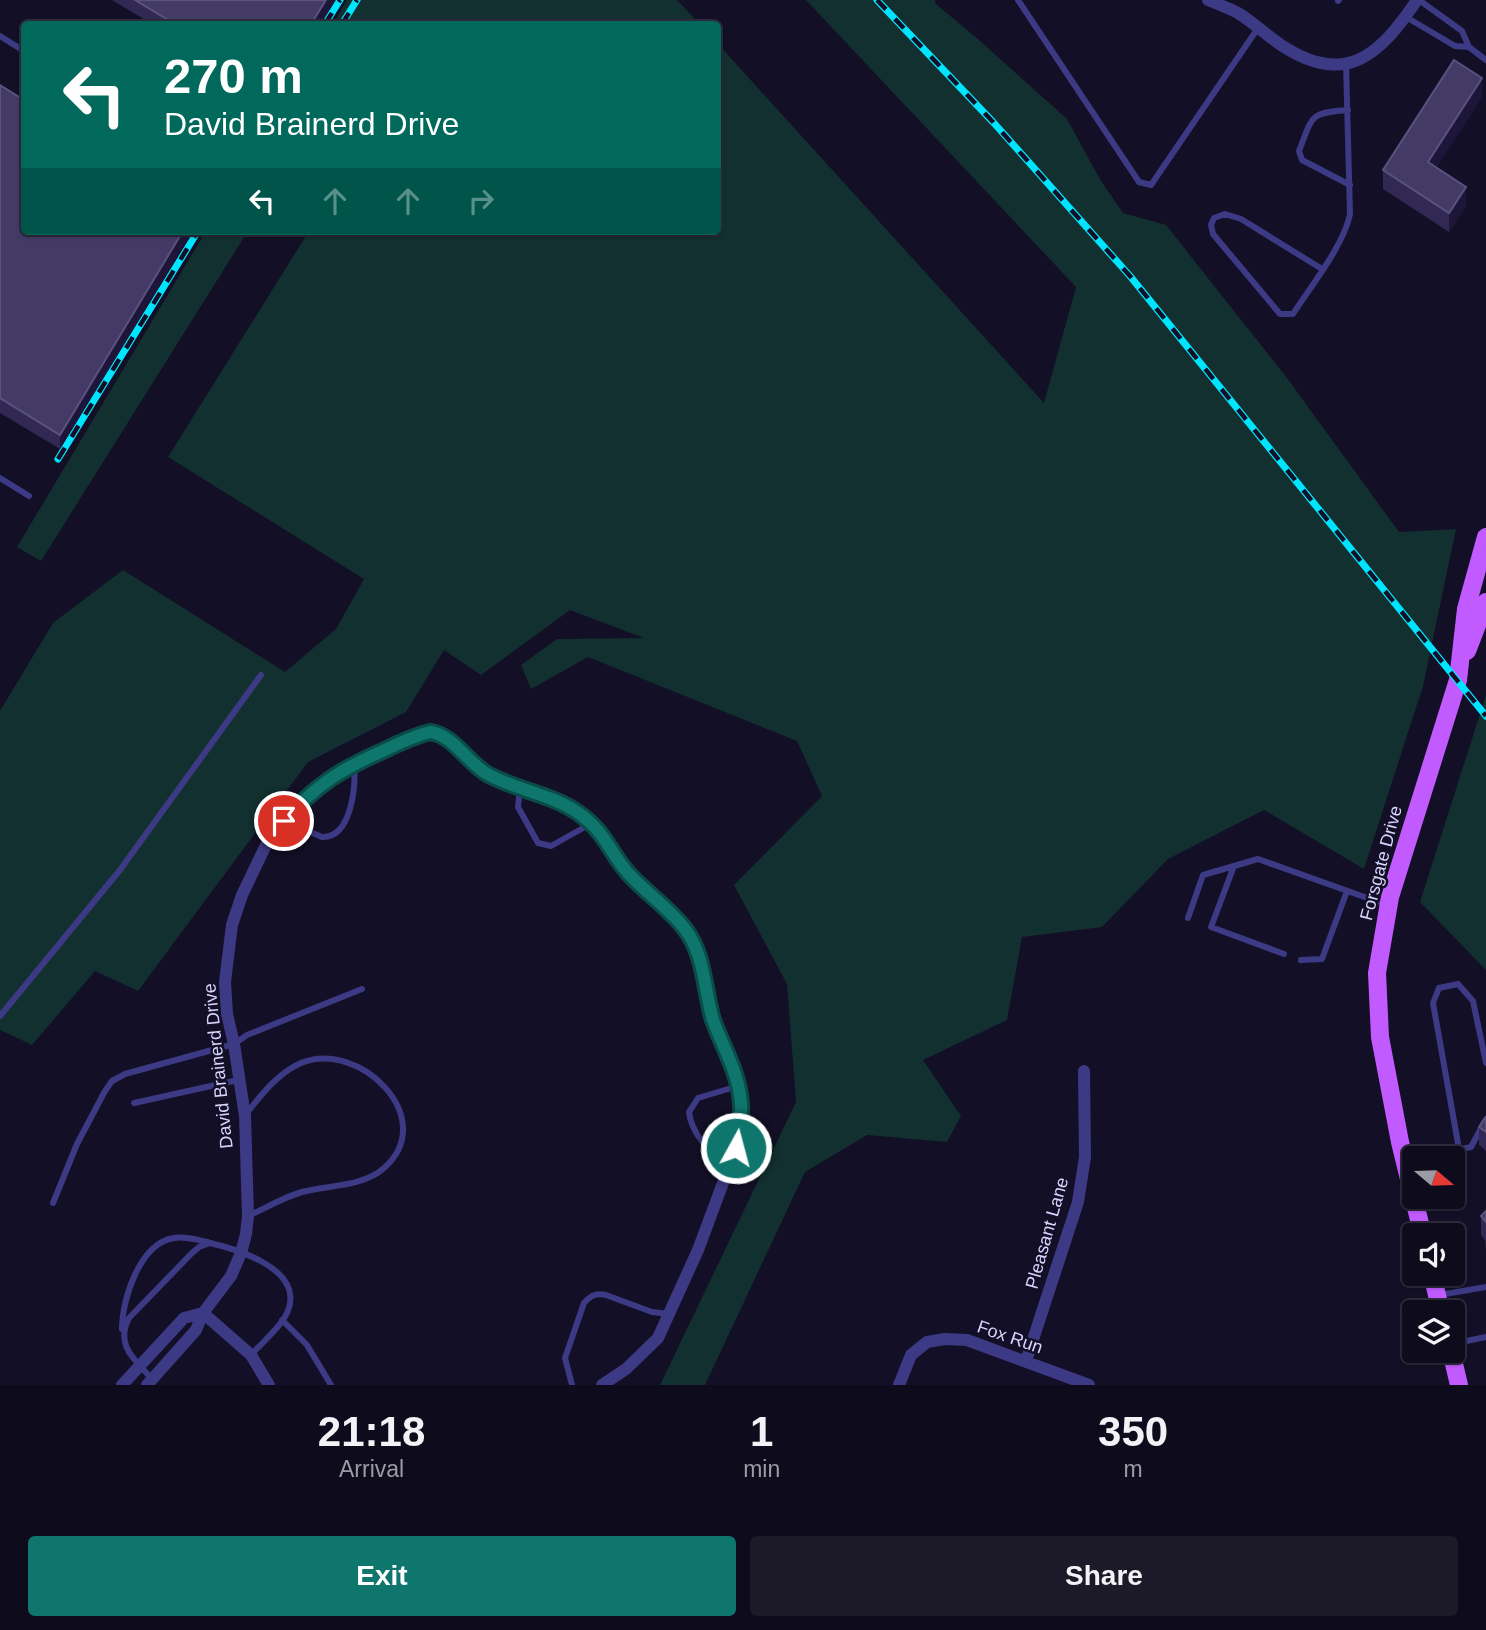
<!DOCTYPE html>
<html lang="en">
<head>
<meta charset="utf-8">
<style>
	body { margin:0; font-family:Helvetica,sans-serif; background:#1c1929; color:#f1f3f6; height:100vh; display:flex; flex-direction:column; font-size:26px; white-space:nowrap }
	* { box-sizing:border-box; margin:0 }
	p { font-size:23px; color:#9b9ba3 }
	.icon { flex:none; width:38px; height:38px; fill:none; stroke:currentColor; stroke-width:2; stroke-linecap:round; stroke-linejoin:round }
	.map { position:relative; height:1385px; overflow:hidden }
	.details { display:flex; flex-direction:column; background:#0e0b1c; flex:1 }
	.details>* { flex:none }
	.hud { position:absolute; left:21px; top:21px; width:700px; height:214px; border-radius:7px; box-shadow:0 2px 5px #0004,0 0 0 2px #2e2b3b; background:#00695c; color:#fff; overflow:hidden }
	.needle { width:46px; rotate:109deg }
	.tools { position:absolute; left:1402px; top:1146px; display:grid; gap:14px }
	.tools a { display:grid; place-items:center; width:63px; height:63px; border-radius:7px; background:#0e0b1c; box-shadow:0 2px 5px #0004,0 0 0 2px #2e2b3b; font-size:35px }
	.pin { position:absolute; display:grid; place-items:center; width:60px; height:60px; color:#fff; margin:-30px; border:4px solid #fff; border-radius:50%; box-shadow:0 2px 7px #0007 }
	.me { position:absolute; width:77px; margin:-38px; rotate:7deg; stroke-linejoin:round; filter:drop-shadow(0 0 5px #0008) }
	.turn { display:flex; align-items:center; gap:24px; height:147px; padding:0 28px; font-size:32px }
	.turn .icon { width:91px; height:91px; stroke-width:2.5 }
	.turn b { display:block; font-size:49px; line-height:60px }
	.lanes { display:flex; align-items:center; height:66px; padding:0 28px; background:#0003; justify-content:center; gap:35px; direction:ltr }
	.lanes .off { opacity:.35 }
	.eta { display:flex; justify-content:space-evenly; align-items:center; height:119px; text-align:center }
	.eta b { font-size:42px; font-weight:800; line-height:49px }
	.action { display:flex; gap:14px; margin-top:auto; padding:14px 28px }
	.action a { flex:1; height:80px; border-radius:7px; background:#0f766e; color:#fff; font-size:28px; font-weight:800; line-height:80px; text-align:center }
	.action a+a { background:#1c1929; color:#f1f3f6 }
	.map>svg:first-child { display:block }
</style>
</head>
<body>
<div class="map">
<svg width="1486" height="1385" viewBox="0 0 1486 1385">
	<rect width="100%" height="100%" fill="#130f26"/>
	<path fill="#12302f" d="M347,0h330l23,24h-367z
		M806,0h129l1,4 42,35 89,80 34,62 22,32 43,12 121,153 112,154 57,-3 -33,157 -59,183 -100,-59 -96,49 -66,68 -80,10 -15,83 -84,40 38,56 -14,26 -80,-7 -62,37 -100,213h-45l136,-283 -9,-118 -53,-99 88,-89 -25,-55 -209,-84 -57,32 -10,-24 36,-26 87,-1 -74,-28 -89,65 -37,-25 -38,62 -98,50 -170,229 -43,-20 -63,74 -32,-15v-319l53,-88 70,-53 162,102 51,-43 28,-50 -196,-122 141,-226h409v-187l326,359 32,-116z
		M206,231h42l-207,330 -24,-14z
		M1486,695v275l-66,-68z"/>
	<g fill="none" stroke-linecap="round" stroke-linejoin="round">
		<path stroke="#3d3a85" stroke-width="6" d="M1018,0l121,182 12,3 107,-157
			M1419,0l43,31 7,16 17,13
			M1338,1l1,-1
			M1406,17l49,29 14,1
			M0,36l24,15
			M1348,110c-40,3 -35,6 -49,41l3,9 48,25
			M1322,269l-81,-50 -16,-5 -11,4 -3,7 2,9 67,80h13c18,-28 51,-69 57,-100l-4,-151
			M0,478l29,18
			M520,788l-2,19 20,36 13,3 41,-23
			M284,821l38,16c30,1 34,-52 32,-74
			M1234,866l-23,61 73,27
			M1188,918l15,-43 55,-16 129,46
			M1301,960l21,-1 25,-68
			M0,1016l120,-146 141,-195
			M134,1103l104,-23
			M246,1114c16,-20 32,-41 55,-51 59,-24 139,56 83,105 -21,19 -56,17 -82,24 -18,5 -36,16 -54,24
			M1459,1149l-26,-146 6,-15 19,-4 15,17 13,62
			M1420,1158l51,-11 15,-28
			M727,1169c-15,-15 -36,-35 -38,-57l9,-14 40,-12
			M53,1203l24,-59 28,-53 7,-10 13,-7 109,-30 13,-9 115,-46
			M1439,1295l47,-8
			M282,1320l25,25 24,40
			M122,1329c0,-30 18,-86 52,-91 12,-2 23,2 34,4
			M1452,1344l34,-7
			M152,1379c-18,-20 -37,-34 -23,-61l62,-64 8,-7 11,-4c26,6 86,24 80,60 -2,19 -27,38 -39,52
			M572,1385l-7,-27 19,-55c7,-8 12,-10 22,-8l46,17 16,2"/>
		<path stroke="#3d3a85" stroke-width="12" d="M1208,0c10,4 20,8 30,13 15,9 28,22 43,32 65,43 99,10 136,-45
			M203,1313l48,42 18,30
			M1026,1361l52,-159 7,-45 -1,-86
			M122,1385l62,-67 19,-5
			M147,1385l49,-55 7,-17 28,-37 10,-23 5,-19 2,-18 -3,-100 -11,-72 -7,-30 -2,-32 7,-57 10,-30 24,-50 18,-24 17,-19 28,-25 25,-14 76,-31 16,6 39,35 71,28 36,22 17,19 19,30 57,57 12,21 17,73 21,51 5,23 1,18 -5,33 -38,102 -40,88 -32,31 -24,16
			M899,1385l12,-30 16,-13 18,-3 22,1 122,45"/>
		<path stroke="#c25bff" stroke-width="18" d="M1467,651l19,-49
			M1423,1236l-23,-94 -20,-105 -3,-64 13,-76 68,-217 8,-71 20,-72
			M1432,1274l9,38
			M1451,1351l8,34"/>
		<g stroke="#00e5ff" stroke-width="7">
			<path id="rail" d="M877,0l116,122 137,154 356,440
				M325,24l15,-24
				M342,24l15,-24
				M58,459l140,-228"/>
		</g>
		<use href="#rail" stroke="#130f26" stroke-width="4.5" stroke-dasharray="13" stroke-linecap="butt"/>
	</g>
	<path fill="#312854" d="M112,0h223l-15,24h-168z
		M0,85l192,146 -132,218 -60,-36z
		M1482,97l-46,71 30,38 -17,26 -66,-43v-19z
		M1486,1117v34l-7,-6v-18z
		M1486,1211v39l-1,-10 -4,-5v-19z"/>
	<path fill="#1d163a" d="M326,0h9l-15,24h-9z
		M1482,78v19l-54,84v-19z
		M1466,187v19l-17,26v-19z
		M183,231h9l-132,218v-14z"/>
	<path fill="#433a66" stroke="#5a527e" stroke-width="2" d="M135,0h191l-15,24h-136z
		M1454,60l28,18 -54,84 38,25 -17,26 -66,-43z
		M0,85l24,15v131h159l-123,204 -60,-37z
		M1486,1117v15l-7,-5z
		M1486,1211v11l-5,-6z"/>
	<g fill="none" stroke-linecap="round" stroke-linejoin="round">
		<g stroke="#0a4d48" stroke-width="18">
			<path id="route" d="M284,821c32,-36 57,-52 101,-71 14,-7 29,-14 45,-18 24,3 38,32 59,43 28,15 61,19 88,37 29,20 31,38 51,61 18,20 41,35 57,56 20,26 19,61 28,91 9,25 23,48 27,75 3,18 0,36 -4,53"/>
		</g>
		<use href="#route" stroke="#0f766e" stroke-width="12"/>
	</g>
	<g text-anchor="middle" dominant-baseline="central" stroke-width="5" stroke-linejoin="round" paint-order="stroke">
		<g font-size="18" fill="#d9d4ff" stroke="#130f26">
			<text transform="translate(1381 863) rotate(-75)">Forsgate Drive</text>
			<text transform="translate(218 1066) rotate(-96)">David Brainerd Drive</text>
			<text transform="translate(1047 1233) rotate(-74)">Pleasant Lane</text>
			<text transform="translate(1010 1337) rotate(19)">Fox Run</text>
		</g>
	</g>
</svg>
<div class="tools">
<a><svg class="needle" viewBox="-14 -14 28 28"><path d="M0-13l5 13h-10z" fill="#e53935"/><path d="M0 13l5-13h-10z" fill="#9b9ba3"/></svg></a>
<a><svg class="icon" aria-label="sound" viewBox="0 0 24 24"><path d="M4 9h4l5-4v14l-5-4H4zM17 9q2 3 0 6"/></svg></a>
<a><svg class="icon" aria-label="layers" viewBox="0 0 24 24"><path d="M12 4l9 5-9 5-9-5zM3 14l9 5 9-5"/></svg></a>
</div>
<div class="pin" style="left:284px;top:821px;background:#d93025"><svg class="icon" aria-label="arrive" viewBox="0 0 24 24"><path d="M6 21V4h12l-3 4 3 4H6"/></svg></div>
<svg class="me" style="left:736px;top:1148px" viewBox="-20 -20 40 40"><circle r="17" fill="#0f766e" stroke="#fff" stroke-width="3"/><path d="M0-11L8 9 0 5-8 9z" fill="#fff"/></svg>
<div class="hud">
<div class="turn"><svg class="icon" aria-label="left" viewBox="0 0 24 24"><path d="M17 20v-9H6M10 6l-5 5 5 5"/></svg><div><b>270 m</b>David Brainerd Drive</div></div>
<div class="lanes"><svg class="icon" aria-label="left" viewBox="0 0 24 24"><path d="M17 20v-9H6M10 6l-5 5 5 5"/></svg><svg class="icon off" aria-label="ahead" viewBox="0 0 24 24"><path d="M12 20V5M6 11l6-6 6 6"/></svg><svg class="icon off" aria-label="ahead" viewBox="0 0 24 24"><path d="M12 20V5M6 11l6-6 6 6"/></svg><svg class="icon off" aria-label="right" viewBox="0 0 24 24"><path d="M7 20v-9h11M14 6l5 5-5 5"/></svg></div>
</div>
</div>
<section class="details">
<div class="eta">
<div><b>21:18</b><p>Arrival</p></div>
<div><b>1</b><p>min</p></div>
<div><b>350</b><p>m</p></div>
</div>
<div class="action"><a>Exit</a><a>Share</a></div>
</section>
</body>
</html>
